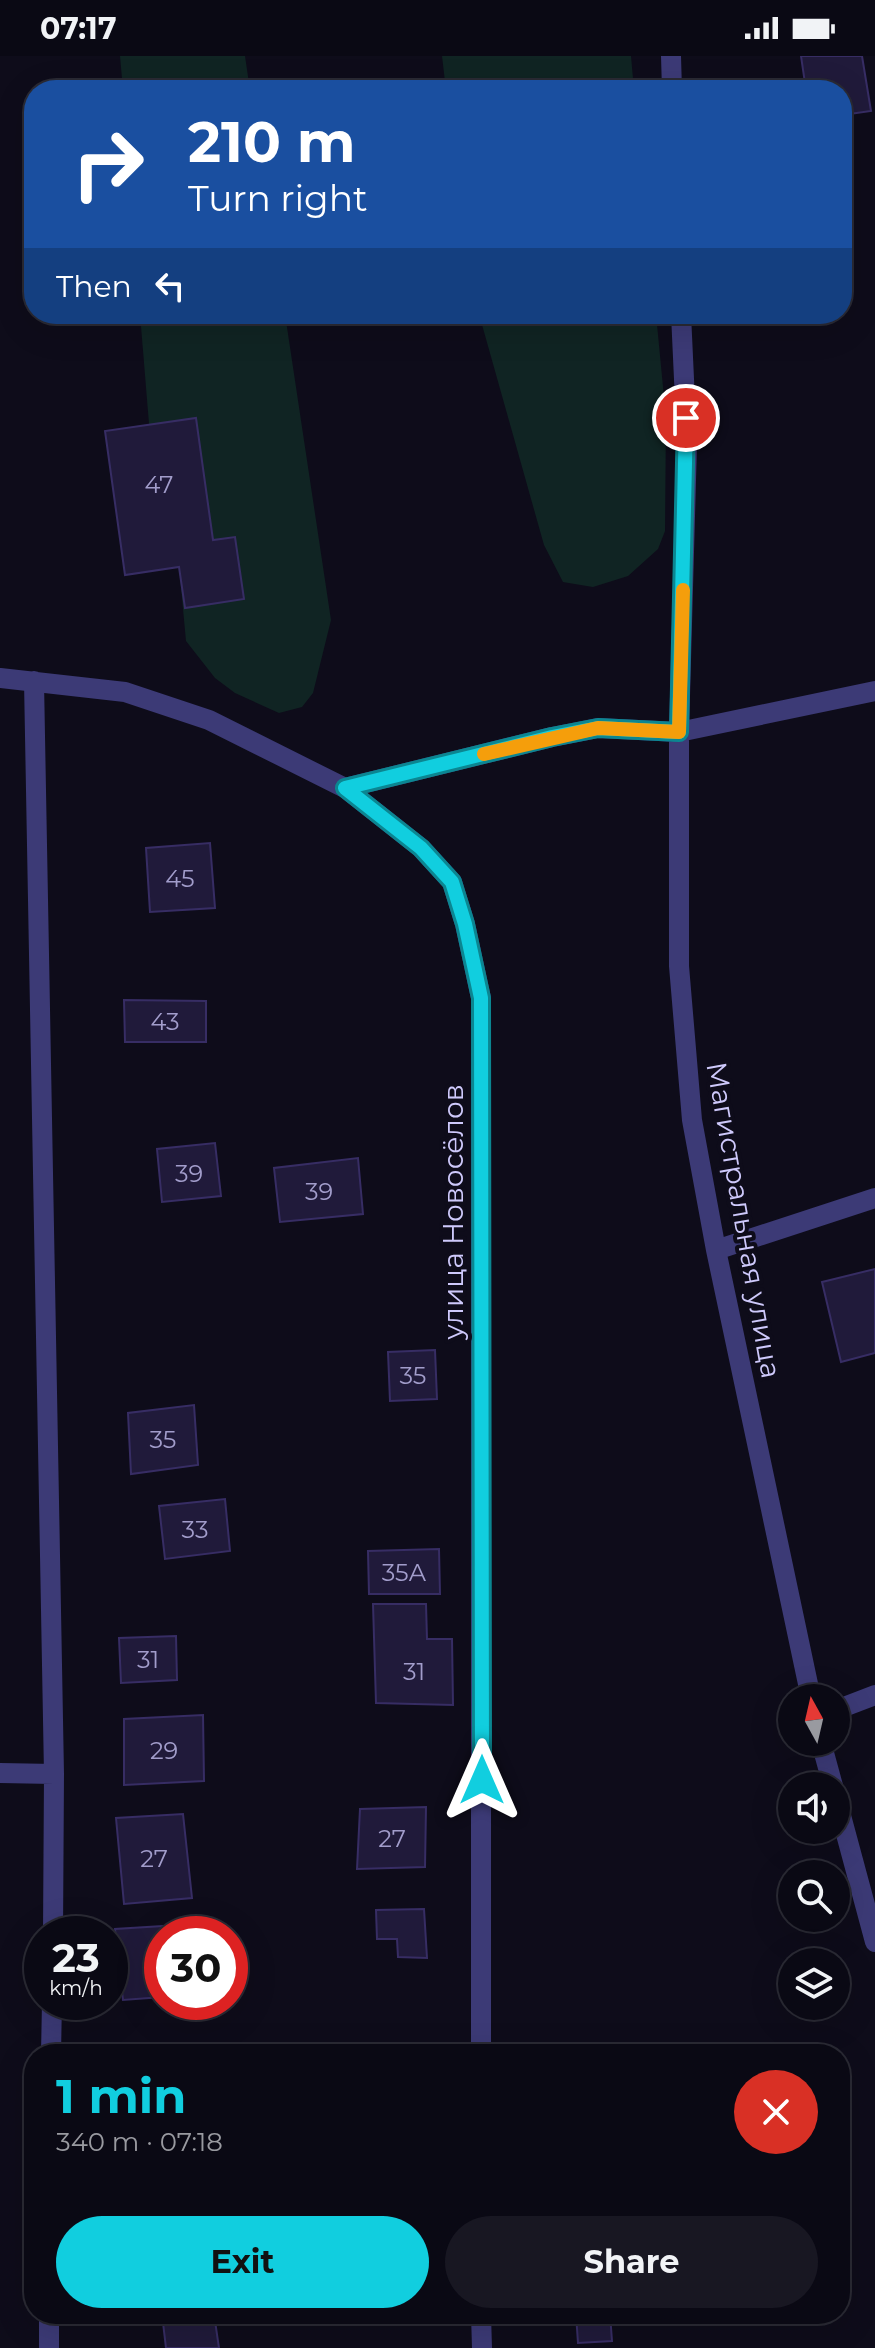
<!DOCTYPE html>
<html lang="en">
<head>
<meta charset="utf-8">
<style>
	body { margin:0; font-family:Montserrat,sans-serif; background:#181722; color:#f1f3f6; height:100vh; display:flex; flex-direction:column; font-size:30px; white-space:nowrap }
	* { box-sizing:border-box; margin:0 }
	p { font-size:26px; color:#999aa0 }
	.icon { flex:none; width:44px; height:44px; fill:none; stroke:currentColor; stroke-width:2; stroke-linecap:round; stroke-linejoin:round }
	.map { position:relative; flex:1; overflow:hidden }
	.drawer { position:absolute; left:24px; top:1988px; width:826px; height:280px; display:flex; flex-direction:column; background:#0a0914; border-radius:32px; box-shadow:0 8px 32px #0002,0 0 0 2px #2a2a34 }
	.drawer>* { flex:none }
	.guide { position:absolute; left:24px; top:24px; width:828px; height:244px; border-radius:32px; box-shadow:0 8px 32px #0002,0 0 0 2px #2a2a34; background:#1a4fa0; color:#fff; overflow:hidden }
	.needle { width:52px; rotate:352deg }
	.fabs { position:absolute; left:778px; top:1628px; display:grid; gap:16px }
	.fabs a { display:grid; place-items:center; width:72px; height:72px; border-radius:50%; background:#0a0914; box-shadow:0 8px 32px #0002,0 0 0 2px #2a2a34; font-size:40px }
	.speed { position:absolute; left:24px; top:1860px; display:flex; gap:16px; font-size:40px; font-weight:700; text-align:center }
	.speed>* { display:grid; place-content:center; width:104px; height:104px; border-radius:50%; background:#0a0914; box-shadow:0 8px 32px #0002,0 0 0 2px #2a2a34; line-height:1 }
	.speed small { font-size:20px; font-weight:400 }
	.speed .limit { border:12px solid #d22; background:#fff; color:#111 }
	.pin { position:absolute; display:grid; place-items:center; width:68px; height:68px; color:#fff; margin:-34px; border:4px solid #fff; border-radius:50%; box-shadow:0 2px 8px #0007 }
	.me { position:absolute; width:88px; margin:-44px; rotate:0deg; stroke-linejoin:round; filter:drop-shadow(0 0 6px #0008) }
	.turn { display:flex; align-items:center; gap:28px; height:168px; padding:0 32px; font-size:36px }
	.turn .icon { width:104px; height:104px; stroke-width:2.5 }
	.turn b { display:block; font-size:56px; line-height:68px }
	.then { display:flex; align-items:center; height:76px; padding:0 32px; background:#0003; gap:16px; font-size:30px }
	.round { display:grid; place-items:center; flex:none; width:84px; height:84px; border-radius:42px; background:#181722 }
	.head { display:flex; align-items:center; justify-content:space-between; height:136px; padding:0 32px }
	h1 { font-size:48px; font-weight:700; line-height:60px; color:#11cedf }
	.cta { display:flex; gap:16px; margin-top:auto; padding:16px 32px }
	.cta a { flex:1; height:92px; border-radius:48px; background:#11cedf; color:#111; font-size:32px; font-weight:700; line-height:92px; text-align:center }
	.cta a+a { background:#181722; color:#f1f3f6 }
	.status { display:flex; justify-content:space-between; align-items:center; height:56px; padding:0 40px; background:#0a0914; direction:ltr }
	.status svg { height:22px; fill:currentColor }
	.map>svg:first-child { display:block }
</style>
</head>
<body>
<div class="status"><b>07:17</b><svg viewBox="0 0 49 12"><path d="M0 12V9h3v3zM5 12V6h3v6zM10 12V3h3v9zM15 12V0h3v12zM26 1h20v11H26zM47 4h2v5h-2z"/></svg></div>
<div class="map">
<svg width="875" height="2292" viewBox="0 0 875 2292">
	<rect width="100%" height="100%" fill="#0e0c1a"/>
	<path fill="#102423" d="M120,0h125l5,34h-127z
		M442,0h189l3,34h-188z
		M140,258h145l46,306 -18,73 -11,14 -23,6 -44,-20 -20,-15 -29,-37 -10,-107 -26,-98z
		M479,258h177l10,104 -1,113 -7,18 -30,27 -35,11 -30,-5 -19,-37z"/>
	<path fill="#201a3a" stroke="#372d64" stroke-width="2" d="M801,0h61l9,55 -29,4v-25h-36z
		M196,362l17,122 22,-3 9,62 -59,9 -6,-41 -54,8 -20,-144z
		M210,787l5,65 -65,4 -4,-64z
		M124,944l82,1v41h-81z
		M215,1087l6,53 -59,6 -5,-53z
		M358,1102l5,56 -83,8 -6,-54z
		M875,1213v84l-34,9 -19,-80z
		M435,1294l2,49 -47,2 -2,-49z
		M194,1349l4,60 -67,9 -3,-61z
		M225,1443l5,52 -65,8 -6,-53z
		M439,1493l1,45h-71l-1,-43z
		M373,1548h53l1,35h25l1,66 -77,-2z
		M176,1580l1,44 -56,3 -2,-45z
		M203,1659l1,66 -80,4v-66z
		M426,1751l-1,60 -68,2 3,-60z
		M183,1758l9,84 -68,6 -8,-86z
		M424,1853l3,49 -29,-1 -1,-18h-20l-1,-29z
		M195,1868v10h-33v63l-39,3 -8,-71z
		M162,2258h52l5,34h-53z
		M576,2258h34l2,27 -34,2z"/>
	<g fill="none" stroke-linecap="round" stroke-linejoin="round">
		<path stroke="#3c3a76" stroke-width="20" d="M671,0l1,34
			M681,258l6,130 -8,288v234l13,154 24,130 95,448
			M0,622l125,14 84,28 136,68 76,60 31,34 13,42 16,74v1056
			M34,625l20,1093 -1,160
			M345,732l207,-51 46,-9 81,4 196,-41
			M716,1194l159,-52
			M836,1654l39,-15
			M821,1686l12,44
			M0,1717l54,1
			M836,1741l39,145
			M51,1998l1,-52
			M481,2258l1,34
			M49,2292v-34"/>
	</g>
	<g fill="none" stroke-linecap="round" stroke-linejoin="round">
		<g stroke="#0b8691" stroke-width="20">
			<path id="route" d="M482,1724l-1,-782 -16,-74 -13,-42 -31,-34 -76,-60 207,-51 46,-9 81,4 7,-314"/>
		</g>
		<use href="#route" stroke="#11cedf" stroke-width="14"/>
		<path stroke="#f59e0b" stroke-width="14" d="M484,698l114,-26 81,4 4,-142"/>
	</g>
	<g text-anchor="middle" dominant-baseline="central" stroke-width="8" stroke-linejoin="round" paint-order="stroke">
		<g font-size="24" fill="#a29dcb">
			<text x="159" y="428">47</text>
			<text x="180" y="822">45</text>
			<text x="165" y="965">43</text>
			<text x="189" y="1117">39</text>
			<text x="319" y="1135">39</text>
			<text x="413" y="1319">35</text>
			<text x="163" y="1383">35</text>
			<text x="195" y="1473">33</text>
			<text x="404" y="1516">35А</text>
			<text x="148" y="1603">31</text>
			<text x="414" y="1615">31</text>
			<text x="164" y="1694">29</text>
			<text x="392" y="1782">27</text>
			<text x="154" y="1802">27</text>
		</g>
		<g font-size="28" fill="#cec9fb" stroke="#0e0c1a">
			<text transform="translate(453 1156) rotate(-90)">улица Новосёлов</text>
			<text transform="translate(744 1164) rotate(80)">Магистральная улица</text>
		</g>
	</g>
</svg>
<div class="fabs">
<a><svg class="needle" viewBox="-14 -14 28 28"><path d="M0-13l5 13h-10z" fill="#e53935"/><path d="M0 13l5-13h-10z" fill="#999aa0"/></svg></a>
<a><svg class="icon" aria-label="sound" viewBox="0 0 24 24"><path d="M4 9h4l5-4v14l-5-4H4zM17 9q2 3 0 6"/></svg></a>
<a><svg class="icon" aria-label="search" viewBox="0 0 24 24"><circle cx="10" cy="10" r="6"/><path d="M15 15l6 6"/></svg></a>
<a><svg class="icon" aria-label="layers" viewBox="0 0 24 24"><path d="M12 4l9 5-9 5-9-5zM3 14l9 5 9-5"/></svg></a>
</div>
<div class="speed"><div>23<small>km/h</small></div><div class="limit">30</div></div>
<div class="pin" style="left:686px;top:362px;background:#d93025"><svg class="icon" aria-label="arrive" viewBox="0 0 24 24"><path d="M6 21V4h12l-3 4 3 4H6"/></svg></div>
<svg class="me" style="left:482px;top:1724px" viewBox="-20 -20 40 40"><path d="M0-17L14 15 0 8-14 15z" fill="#11cedf" stroke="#fff" stroke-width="4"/></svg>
<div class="guide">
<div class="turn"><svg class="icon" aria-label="right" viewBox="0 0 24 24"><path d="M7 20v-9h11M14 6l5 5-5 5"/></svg><div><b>210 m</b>Turn right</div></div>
<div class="then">Then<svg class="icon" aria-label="left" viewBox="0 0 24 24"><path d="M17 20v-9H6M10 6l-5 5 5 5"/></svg></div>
</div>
<section class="drawer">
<div class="head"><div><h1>1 min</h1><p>340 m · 07:18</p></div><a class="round" style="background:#d93025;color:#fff"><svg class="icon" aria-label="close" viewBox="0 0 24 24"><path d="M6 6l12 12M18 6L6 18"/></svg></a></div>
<div class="cta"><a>Exit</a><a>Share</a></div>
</section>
</div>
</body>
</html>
